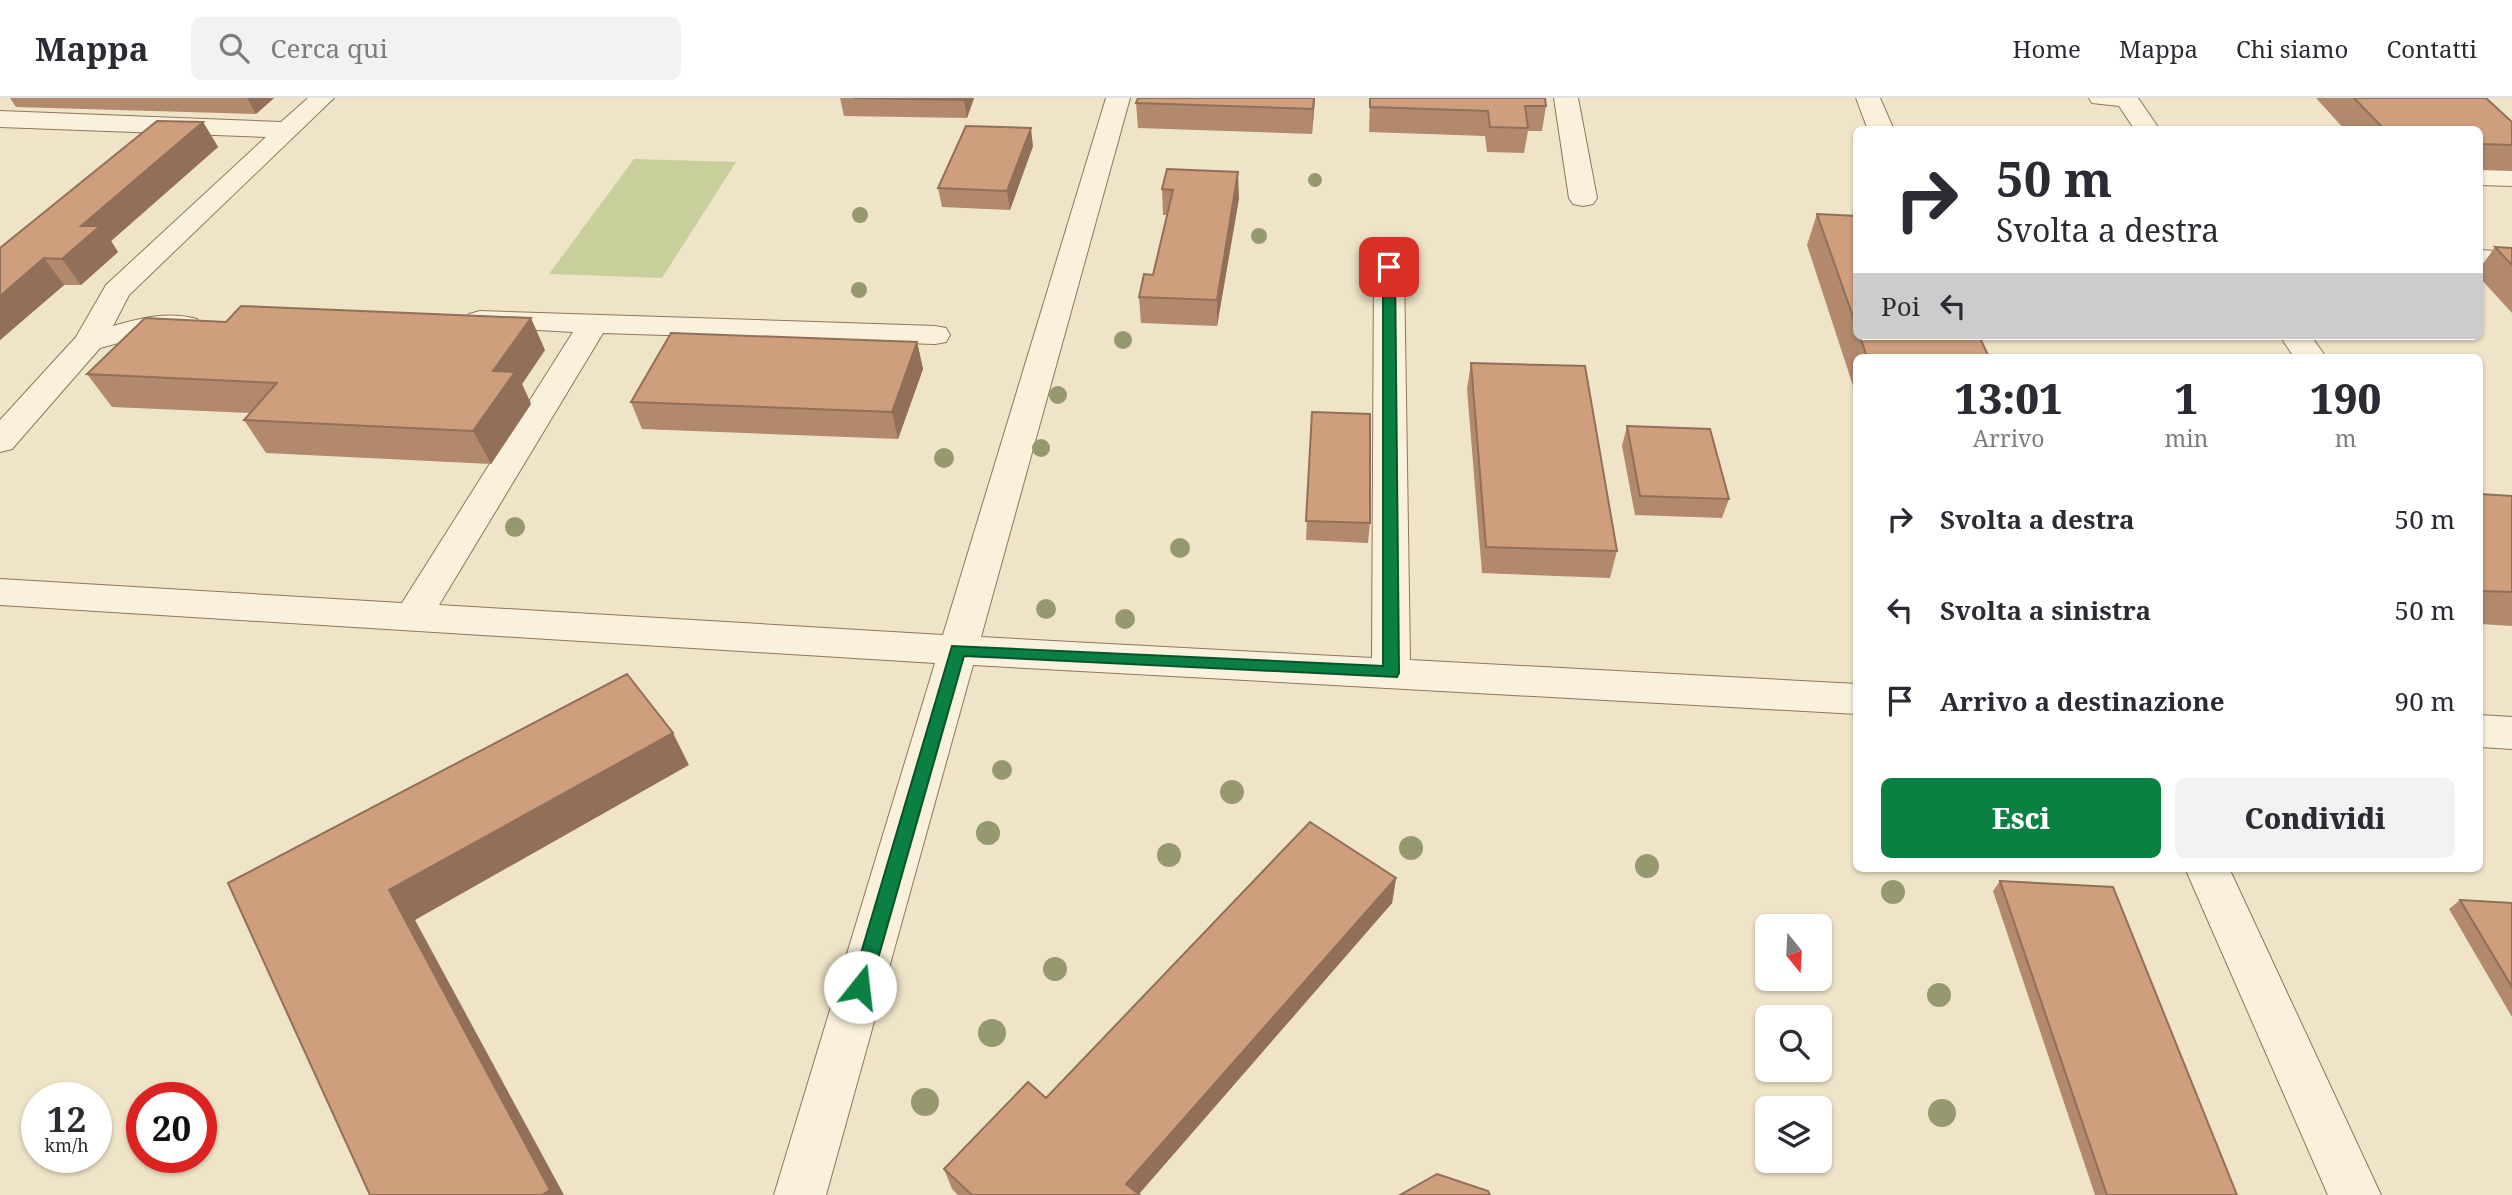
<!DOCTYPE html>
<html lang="it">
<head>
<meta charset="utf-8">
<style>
	body { margin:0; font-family:"Noto Serif",serif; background:#f2f2f3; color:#2b2b33; height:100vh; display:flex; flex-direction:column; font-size:26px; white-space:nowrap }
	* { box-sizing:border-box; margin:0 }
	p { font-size:23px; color:#7c7c81 }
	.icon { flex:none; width:38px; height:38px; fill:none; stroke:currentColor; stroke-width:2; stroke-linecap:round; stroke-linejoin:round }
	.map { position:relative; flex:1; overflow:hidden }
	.panel { position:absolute; left:1853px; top:256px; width:630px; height:518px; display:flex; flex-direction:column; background:#fff; border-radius:10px; box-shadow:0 2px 5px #0004 }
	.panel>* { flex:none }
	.banner { position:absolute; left:1853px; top:28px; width:630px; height:214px; border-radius:10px; box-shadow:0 2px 5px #0004; background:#fff; color:#2b2b33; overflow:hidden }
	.needle { width:46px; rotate:162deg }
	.controls { position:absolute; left:1755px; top:816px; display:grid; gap:14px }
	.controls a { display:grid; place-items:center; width:77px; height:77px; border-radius:10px; background:#fff; box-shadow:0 2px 5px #0004; font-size:35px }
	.speed { position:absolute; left:21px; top:984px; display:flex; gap:14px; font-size:35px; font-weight:700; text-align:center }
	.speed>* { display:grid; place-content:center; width:91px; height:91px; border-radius:50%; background:#fff; box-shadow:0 2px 5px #0004; line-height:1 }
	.speed small { font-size:18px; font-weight:400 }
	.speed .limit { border:10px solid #d22; background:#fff; color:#111 }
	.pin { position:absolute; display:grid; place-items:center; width:60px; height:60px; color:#fff; margin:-30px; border-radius:14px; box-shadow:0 4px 10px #0006 }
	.me { position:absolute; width:77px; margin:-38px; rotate:16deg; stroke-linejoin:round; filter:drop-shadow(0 0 5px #0008) }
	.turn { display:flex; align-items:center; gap:24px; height:147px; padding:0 28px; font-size:32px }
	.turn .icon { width:91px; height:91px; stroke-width:2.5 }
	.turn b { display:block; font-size:49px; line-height:60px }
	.then { display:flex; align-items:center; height:66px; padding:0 28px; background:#0003; gap:14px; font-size:26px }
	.eta { display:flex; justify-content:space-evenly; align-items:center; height:119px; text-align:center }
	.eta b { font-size:42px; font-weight:800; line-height:49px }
	.button { display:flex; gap:14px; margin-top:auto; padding:14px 28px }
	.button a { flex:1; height:80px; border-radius:10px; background:#0b8043; color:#fff; font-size:28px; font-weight:800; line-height:80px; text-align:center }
	.button a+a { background:#f2f2f3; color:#2b2b33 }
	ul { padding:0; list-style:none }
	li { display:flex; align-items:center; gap:21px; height:91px; padding:0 28px }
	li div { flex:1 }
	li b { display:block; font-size:26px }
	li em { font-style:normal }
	header { display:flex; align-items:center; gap:42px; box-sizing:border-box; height:98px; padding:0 35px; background:#fff; border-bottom:2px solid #e1e1e2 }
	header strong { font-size:33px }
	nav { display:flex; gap:38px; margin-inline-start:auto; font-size:24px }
	.search { width:490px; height:63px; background:#f2f2f3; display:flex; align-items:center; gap:18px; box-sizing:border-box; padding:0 24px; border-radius:10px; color:#7c7c81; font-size:26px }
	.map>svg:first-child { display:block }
</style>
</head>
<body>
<header>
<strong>Mappa</strong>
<div class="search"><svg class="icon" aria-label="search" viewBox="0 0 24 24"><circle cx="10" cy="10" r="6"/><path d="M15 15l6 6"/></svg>Cerca qui</div>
<nav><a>Home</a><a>Mappa</a><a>Chi siamo</a><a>Contatti</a></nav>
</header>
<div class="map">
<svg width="2512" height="1097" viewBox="0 0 2512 1097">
	<rect width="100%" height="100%" fill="#f0e4c8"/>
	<path fill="#c9cf9b" d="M634,61l102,3 -74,116 -113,-4z"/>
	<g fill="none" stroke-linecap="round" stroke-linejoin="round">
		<g stroke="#8d765c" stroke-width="2">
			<path id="minor" d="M308,0h26l-205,197 -16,31c28,-8 55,-15 84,-7l4,6 -4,6 -46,3 -51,14 -88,101 -12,3v-32l76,-83 30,-52 160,-148 -266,-10v-16l281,11z
				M1106,0h24l-149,539 391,21 2,-391 5,-6 10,-3 10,3 5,6 6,393 447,24v30l-884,-49 -147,530h-52l161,-532 -935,-58v-26l402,24 171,-271 -104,-6 -4,-6 4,-6 11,-3 455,15 11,2 4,7 -4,7 -11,2 -332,-11 -164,272 504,30z
				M1554,0h24l19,100 -4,6 -10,2 -10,-2 -4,-6z
				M1856,0h24l14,32h-26z
				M2089,0h49l22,32h-25l-16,-24 -27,-3z
				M2480,71l32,1v16l-32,-1z
				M2480,152l32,2v18l-32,-2z
				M2280,238h31l15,21h-32z
				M2480,617l32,2v32l-32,-2z
				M2185,770h44l152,327h-53z"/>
		</g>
		<use href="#minor" fill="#faf1dc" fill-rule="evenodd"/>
	</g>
	<g fill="#96986f">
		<circle cx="1315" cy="82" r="7"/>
		<circle cx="860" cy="117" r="8"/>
		<circle cx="1259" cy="138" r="8"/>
		<circle cx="859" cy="192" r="8"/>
		<circle cx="1123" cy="242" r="9"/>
		<circle cx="1058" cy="297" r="9"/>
		<circle cx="1041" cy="350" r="9"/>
		<circle cx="944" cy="360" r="10"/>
		<circle cx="515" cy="429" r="10"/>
		<circle cx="1180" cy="450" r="10"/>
		<circle cx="1046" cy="511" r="10"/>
		<circle cx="1125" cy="521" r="10"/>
		<circle cx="1002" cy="672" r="10"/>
		<circle cx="1232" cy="694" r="12"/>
		<circle cx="988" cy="735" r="12"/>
		<circle cx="1411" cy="750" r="12"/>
		<circle cx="1169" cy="757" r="12"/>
		<circle cx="1647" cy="768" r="12"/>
		<circle cx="1893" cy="794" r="12"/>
		<circle cx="1055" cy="871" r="12"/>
		<circle cx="1939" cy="897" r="12"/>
		<circle cx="992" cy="935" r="14"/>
		<circle cx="925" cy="1004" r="14"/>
		<circle cx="1942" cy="1015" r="14"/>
	</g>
	<path fill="#b2896c" d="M10,0h264l-18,16 -240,-7z
		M840,0h134l-7,20 -123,-2z
		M1315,0l-3,36 -174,-6 -2,-25z
		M1370,0h175l1,8 -4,25h-14l-4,22 -37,-1 -2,-16 -116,-4z
		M2316,0h170l26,24v49l-32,-1v-40h-135z
		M203,24l15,25 -107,94 7,11 -37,33h-17l-64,55v-92z
		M1033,48l-23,64 -68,-3 -4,-19z
		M1167,71l72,29 -22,128 -76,-3 -2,-26 14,-22 14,-60h-4l-1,-26z
		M1817,116l40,2v120h122l10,21h-132v41l-50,-153z
		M2495,149l17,1v65l-32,-35v-10z
		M917,244l6,27 -25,70 -256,-10 -11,-27z
		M545,252l-23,34 9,20 -40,60 -225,-11 -22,-33 6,-7 -138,-6 -25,-33z
		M1471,265l146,188 -7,27 -128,-5 -15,-184z
		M1312,314l58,111 -2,20 -62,-3z
		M1627,328l102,73 -7,19 -87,-3 -13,-69z
		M2480,396l32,2v130l-32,-2z
		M1396,780l-4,25 -253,291 1,1h-182l-6,-6 -8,-20 102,-71z
		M2000,783l237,314h-142l-102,-304z
		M2460,802l52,3v114l-63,-108z"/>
	<path fill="#916f58" d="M247,0h27l-18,16z
		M965,0h9l-7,20 -3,-18z
		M1314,0h1l-3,36 1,-25z
		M203,24l15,25 -107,94 7,11 -37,33 -19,-26 19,-33z
		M1031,30l2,18 -23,64 -3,-19z
		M1238,74l1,26 -22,128v-26z
		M44,160l20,27 -64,55v-44z
		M531,220l14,32 -23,34 9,20 -40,60 -18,-33 20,-60z
		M917,244l6,27 -25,70 -6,-27z
		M673,635l16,32 -274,155 149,275h-22l-153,-305z
		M1396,780l-4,25 -254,292 -12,-11z"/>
	<path fill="#cf9f7d" stroke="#916f58" stroke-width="2" d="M854,0h111l-1,2z
		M1138,0h176l-1,11 -177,-6z
		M1370,0h175l1,8h-21l3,22 -38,-1 -2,-16 -118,-4z
		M2354,0h132l26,24v23l-32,-1v-14h-95z
		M157,23l46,1 -122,104h19l-38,33 -18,-1 -44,38v-48z
		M966,28l65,2 -24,63 -69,-3z
		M1167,71l71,3 -21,128 -78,-3 5,-23 9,1 20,-85 -11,-1z
		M1817,116l40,2v112z
		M2495,149l17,1v17z
		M241,208l290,12 -38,53 22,1 -42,59 -229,-11 33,-37 -190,-9 58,-56 81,4z
		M671,235l246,9 -25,70 -261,-10z
		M1860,238h119l10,21h-122z
		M1471,265l114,3 32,185 -131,-4z
		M1312,314l58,2v109l-64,-2z
		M1627,328l83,3 19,70 -89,-3z
		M2480,396l32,2v96l-32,-1z
		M627,576l46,59 -284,157 161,300 -8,5h-172l-142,-312z
		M1310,724l86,56 -270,306 14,11h-168l-28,-26 84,-87 18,16z
		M2000,783l113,6 124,308h-130z
		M2460,802l52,3v84z
		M1437,1076l51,17 2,4h-90z"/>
	<path fill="#0b8043" stroke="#07532c" stroke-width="2" d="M1389,166l6,3 4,406 -2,4 -433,-21 -94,331 -3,7 -7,2 -7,-2 -2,-7 101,-341 431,20v-399z"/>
</svg>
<div class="controls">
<a><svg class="needle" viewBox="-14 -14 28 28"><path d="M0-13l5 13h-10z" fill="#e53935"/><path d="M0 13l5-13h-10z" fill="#7c7c81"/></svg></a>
<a><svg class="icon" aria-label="search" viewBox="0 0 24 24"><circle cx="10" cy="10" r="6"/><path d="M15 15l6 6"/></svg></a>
<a><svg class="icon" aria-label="layers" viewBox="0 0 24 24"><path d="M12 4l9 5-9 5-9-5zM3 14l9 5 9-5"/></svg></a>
</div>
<div class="speed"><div>12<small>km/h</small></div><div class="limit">20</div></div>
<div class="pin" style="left:1389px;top:169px;background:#d93025"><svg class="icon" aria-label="arrive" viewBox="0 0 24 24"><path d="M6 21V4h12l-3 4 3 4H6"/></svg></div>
<svg class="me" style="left:860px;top:889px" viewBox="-20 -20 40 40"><circle r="19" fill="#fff"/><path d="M0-13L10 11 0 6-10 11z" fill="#0b8043"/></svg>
<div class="banner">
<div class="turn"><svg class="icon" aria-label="right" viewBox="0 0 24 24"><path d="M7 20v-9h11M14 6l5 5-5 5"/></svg><div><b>50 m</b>Svolta a destra</div></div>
<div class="then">Poi<svg class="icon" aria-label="left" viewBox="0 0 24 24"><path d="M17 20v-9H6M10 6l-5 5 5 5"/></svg></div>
</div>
<section class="panel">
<div class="eta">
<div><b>13:01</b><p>Arrivo</p></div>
<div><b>1</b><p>min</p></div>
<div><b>190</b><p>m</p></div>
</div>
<ul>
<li><svg class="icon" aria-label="right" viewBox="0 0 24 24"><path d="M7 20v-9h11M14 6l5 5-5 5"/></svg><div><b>Svolta a destra</b></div><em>50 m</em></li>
<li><svg class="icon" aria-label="left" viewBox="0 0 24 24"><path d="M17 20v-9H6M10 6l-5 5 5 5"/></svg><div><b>Svolta a sinistra</b></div><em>50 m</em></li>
<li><svg class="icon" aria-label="arrive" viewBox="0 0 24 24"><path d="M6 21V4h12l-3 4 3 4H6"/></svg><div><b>Arrivo a destinazione</b></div><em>90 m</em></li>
</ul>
<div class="button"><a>Esci</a><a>Condividi</a></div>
</section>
</div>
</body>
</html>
